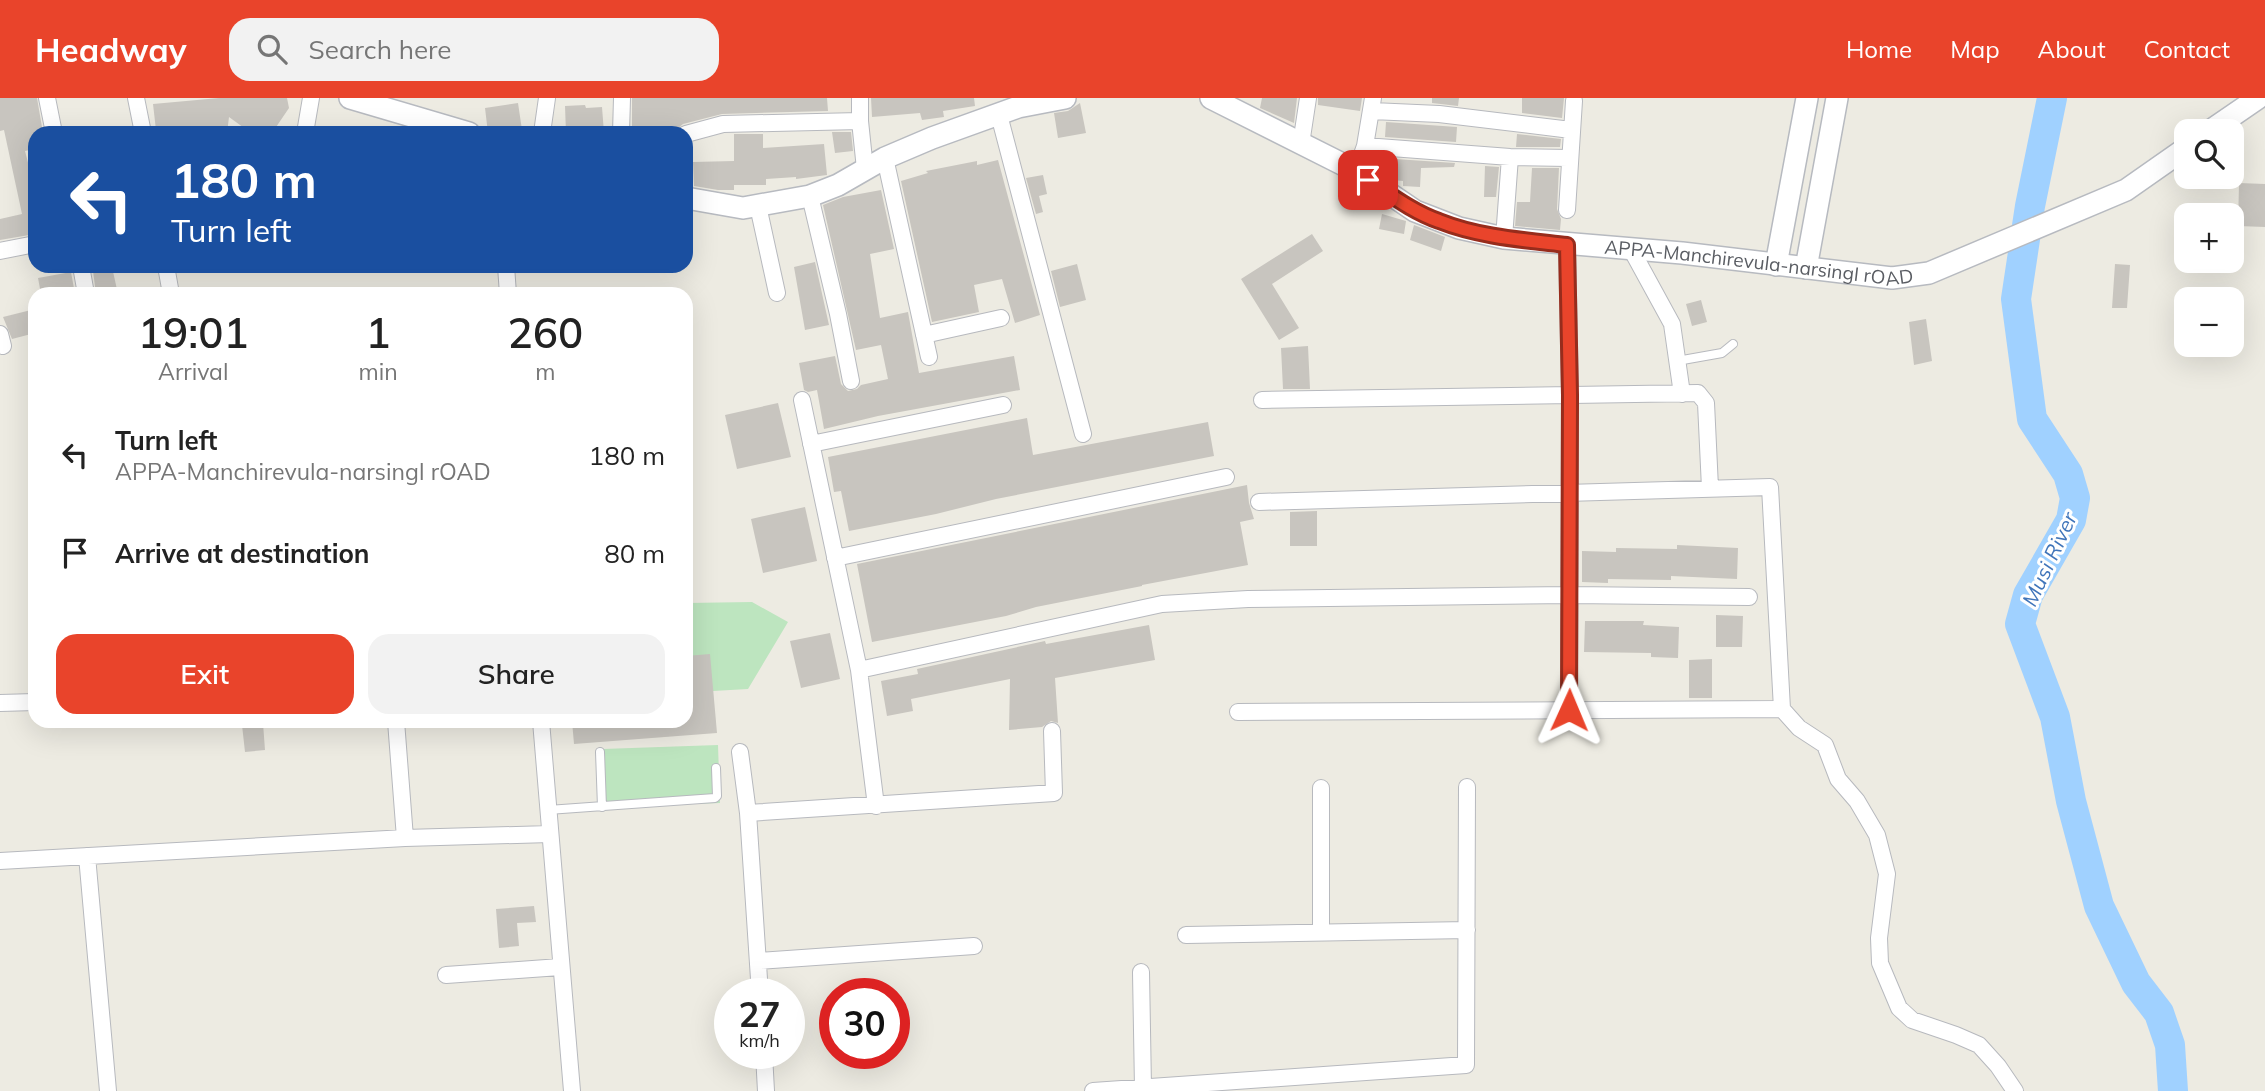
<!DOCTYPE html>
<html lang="en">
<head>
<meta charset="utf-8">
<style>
	body { margin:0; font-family:Mulish,sans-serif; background:#f2f2f2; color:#222; height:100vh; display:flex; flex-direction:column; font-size:26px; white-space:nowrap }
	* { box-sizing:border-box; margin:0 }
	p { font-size:23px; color:#767676 }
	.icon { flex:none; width:38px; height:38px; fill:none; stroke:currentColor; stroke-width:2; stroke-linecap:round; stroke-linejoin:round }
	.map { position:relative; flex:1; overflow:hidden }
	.details { position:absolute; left:28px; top:189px; width:665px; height:441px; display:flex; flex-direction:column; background:#fff; border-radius:21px; box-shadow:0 7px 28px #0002 }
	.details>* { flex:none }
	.banner { position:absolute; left:28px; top:28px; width:665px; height:147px; border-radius:21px; box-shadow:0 7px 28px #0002; background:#1a4fa0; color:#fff; overflow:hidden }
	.fabs { position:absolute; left:2174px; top:21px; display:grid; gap:14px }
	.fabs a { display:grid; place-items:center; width:70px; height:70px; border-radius:14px; background:#fff; box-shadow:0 7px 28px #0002; font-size:35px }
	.speed { position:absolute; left:714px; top:880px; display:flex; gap:14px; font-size:35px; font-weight:700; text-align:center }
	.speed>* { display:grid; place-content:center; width:91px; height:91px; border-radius:50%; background:#fff; box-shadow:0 7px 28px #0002; line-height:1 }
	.speed small { font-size:18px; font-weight:400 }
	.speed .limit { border:10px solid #d22; background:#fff; color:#111 }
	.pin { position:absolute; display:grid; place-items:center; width:60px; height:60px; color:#fff; margin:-30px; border-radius:14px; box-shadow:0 4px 10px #0006 }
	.me { position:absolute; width:77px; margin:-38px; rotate:1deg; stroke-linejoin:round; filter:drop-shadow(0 0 5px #0008) }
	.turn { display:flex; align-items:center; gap:24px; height:147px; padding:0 28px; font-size:32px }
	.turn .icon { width:91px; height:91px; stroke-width:2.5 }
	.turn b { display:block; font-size:49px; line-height:60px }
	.eta { display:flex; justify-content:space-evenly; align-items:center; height:119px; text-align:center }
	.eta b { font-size:42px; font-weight:600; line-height:49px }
	.action { display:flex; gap:14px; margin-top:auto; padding:14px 28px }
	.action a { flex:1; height:80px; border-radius:21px; background:#e9442b; color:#fff; font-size:28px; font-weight:600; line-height:80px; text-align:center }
	.action a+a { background:#f2f2f2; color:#222 }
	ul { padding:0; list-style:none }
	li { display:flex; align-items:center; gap:21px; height:98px; padding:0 28px }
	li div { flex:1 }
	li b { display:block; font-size:26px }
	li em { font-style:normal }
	header { display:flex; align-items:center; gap:42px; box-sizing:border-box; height:98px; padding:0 35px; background:#e9442b; color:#fff }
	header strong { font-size:33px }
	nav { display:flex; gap:38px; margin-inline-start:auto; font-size:24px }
	.search { width:490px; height:63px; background:#f2f2f2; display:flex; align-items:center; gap:18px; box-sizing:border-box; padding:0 24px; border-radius:21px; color:#767676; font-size:26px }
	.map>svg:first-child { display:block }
</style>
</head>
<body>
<header>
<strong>Headway</strong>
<div class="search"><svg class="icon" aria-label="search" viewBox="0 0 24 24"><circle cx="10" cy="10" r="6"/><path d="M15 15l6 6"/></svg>Search here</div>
<nav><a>Home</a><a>Map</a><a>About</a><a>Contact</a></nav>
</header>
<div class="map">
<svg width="2265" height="993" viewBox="0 0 2265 993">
	<rect width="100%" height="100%" fill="#edebe2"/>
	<path fill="#bde5bf" d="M752,504l36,20 -40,67 -35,2 -27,-35v-53z
		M718,647l2,58 -115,4 -2,-58z"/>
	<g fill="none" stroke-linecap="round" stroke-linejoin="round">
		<path stroke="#a0d1ff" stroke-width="30" d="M2052,0l-22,108 -14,93 16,120 36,55 7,24 -4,22 -43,75 -8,29 35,93 16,84 28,105 37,77 23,30 11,32 3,46"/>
	</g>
	<path fill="#c8c5bf" d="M0,0h37l6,35h-8v16l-10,2 8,31 2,-1v53l-35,6v-21l22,-5 -18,-84 -4,1z
		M219,0h68l2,10 -17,25h-21l-22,-16 -2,16h-38l1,-6 -34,3 -3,-26z
		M632,0h195l1,13 -106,3 -39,10 -6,5h-16v4h-29z
		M871,0h103l1,8 -32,5 1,6 -22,3 -2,-7 -48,4z
		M1262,0h35l-3,25 -34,-15z
		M1318,0h44l-2,13 -42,-6z
		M1432,0h27l-1,8 -26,-3z
		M1522,0h42l-2,20 -40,-5z
		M518,5l4,27 -34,3 -3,-25z
		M1080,5l6,30 -28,5 -4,-25 14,-2z
		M585,7l1,3 16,-1 2,26h-38l-1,-27z
		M1386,24l71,5 -1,15 -71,-5z
		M832,34h19l2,19 -18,2z
		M734,36h29v14l61,-4 3,31 -31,4v-2l-30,2v6h-32v5h-16l-24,-4 -1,-24 41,-1z
		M1517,36l44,5 -1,8h-44z
		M1380,60l75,5 -1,4 -33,1 -1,19 -17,-1v-5l-10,-1v-8l-14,-1z
		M998,62l42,155 -25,8 -13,-44 -28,6 5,27 -47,10 -31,-141 27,-8 -2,-2 51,-10v4z
		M1485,68l14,1 -3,30h-12z
		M1532,70h27l-2,41 4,10 -1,11 -45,-4 2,-24h13z
		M1043,77l4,19 -8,2 4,16 -7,2 -10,-36z
		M2239,85l26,1v43l-27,-1z
		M881,92l13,59 -24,5 10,64 28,-6 11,61 95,-17 6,34 -142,26 -54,13 -7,-39 -9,2 -4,-2 -5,-27 36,-7 6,28 7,7 9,-2 4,-4 27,-6 -7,-34 -25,5 -33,-145 20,-8z
		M1382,116l24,7 -2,13 -25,-5z
		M1414,127l31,12 -4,14 -31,-11z
		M1312,136l11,17 -51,33 27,44 -20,12 -38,-61z
		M815,164l14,63 -24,5 -11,-63z
		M1077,166l9,36 -26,7 -9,-36z
		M2115,166l15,1 -3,43h-15z
		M112,169l6,27h-22l-3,-23z
		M71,174l4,22h-34l-3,-16z
		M1701,202l6,22 -15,4 -6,-22z
		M35,211v24l-23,6 -9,-22z
		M1926,221l6,42 -18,4 -5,-43z
		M1308,248l2,43h-27l-2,-41z
		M778,305l13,54 -54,12 -12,-54z
		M1027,320l6,37 175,-33 6,34 -218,43 -60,15 -87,17 -8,-40 -7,1 -6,-35z
		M1247,387l2,18 5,16 -14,3 8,43 -106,20v1l-106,21 -30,9 -134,26 -15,-78z
		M805,409l12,54 -54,12 -12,-54z
		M1317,413v35h-27v-34z
		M1677,447l61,3 -1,31 -66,-3v4l-63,-1v4l-26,-1v-31l34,1v-4l61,1z
		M1716,517l27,1 -1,31h-26z
		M1585,523h59l-1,4 36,2 -1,31 -27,-1v-4l-67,-1z
		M1149,527l6,35 -100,18 3,45 -7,-2 -9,6 -33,3 1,-51 -99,20 2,12 -26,5 -6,-35 37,-7 -1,-5 128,-28 1,3z
		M830,535l10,46 -39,9 -11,-47z
		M710,556l7,79 -143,11 -2,-23h114v-65z
		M1712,561v39h-23v-38z
		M263,625l2,27 -20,2 -3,-27z
		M534,808l2,16 -19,1 2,23 -20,2 -3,-39z"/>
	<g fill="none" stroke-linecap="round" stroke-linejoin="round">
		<g stroke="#b7b9be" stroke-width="10">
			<path id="lane" d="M1677,263l45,-8 11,-9
				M600,654l2,55
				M548,712l167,-12 2,-2 -1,-28"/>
		</g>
		<g stroke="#b7b9be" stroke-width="18">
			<path id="street" d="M47,0l7,35
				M136,0l7,35
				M860,0v23l5,48
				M1372,13l67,3 132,16
				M999,17l84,319
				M305,35l6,-35
				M542,35l5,-35
				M621,35l1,-35
				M686,36l37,-10 137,-3
				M1301,46l7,-46
				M1365,48l145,11 58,1
				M885,60l44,199
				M1356,73l9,-25 8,-48
				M810,98l28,118 13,67
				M758,108l19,87
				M1567,112l7,-109
				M1504,140l6,-81
				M1567,147l3,150 -1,315
				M1631,151l41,75 10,70
				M0,153l35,-7
				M81,168l5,28
				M166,168l5,28
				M506,168l2,28
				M0,236l3,12
				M924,237l77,-17
				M802,302l57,270 17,136
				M1262,302l436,-7 8,10 4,85
				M811,346l192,-39
				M835,460l391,-81
				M859,572l303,-66 86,-5 323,-4 178,2
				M0,605l35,-1
				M1782,611l17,19 26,17 13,34 19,22 20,34 10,39 -8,64 1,25 19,45 13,12 44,15 23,10 19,21 17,25
				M1238,614l544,-3 -12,-222 -511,15
				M396,623l9,117
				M541,623l31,370
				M740,654l8,61 12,181
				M748,715l306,-20 -2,-62
				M87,758l21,235
				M0,763l405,-23 145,-4
				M1321,834v-144
				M1186,837l281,-5
				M758,863l216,-15
				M1141,874l2,116
				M446,877l114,-8
				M764,956l2,37
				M1093,993l373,-26 1,-278"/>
		</g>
		<g stroke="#b7bac0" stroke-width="24">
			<g id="secondary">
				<path d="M350,0l119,35"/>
				<path id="s1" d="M1211,0l145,73 59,40 44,17 45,10 178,15 210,25 37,-5 197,-83 60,-42"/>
				<path d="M2210,33l48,-33"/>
				<path d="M686,100l57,10 67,-12 28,-11 47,-27 47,-20 86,-31 47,-9"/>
				<path d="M1776,167l31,-167"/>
				<path d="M1806,170l31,-170"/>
			</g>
		</g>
		<use href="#lane" stroke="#fff" stroke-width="8"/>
		<use href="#street" stroke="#fff" stroke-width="16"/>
		<use href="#secondary" stroke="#fff" stroke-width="21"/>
	</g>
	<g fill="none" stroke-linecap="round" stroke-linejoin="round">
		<g stroke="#972c1c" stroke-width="18">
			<path id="route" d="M1368,82c23,15 45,32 71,41 40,16 85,19 128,24l3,150 -1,315"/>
		</g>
		<use href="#route" stroke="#e9442b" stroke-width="12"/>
	</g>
	<g text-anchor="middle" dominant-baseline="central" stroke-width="6" stroke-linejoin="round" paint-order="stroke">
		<g font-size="19" fill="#5a5d63" stroke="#fff">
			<text stroke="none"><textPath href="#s1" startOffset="583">APPA-Manchirevula-narsingI rOAD</textPath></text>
		</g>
		<g font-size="21" font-style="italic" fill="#4075ba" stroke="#fff">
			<text transform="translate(2049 461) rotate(-65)">Musi River</text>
		</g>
	</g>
</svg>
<div class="fabs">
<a><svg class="icon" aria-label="search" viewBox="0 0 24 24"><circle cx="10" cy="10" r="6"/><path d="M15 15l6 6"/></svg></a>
<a>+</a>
<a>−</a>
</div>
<div class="speed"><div>27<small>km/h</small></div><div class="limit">30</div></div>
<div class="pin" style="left:1368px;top:82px;background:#d93025"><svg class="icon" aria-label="arrive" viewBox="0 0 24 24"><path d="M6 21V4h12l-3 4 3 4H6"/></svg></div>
<svg class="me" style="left:1569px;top:612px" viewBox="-20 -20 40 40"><path d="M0-17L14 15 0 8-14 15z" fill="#e9442b" stroke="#fff" stroke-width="4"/></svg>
<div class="banner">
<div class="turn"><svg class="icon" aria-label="left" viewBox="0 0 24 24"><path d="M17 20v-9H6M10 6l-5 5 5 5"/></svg><div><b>180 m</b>Turn left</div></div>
</div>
<section class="details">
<div class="eta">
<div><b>19:01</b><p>Arrival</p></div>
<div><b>1</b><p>min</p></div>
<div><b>260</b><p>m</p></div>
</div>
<ul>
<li><svg class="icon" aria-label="left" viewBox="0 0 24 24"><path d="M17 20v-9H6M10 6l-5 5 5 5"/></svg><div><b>Turn left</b><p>APPA-Manchirevula-narsingI rOAD</p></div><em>180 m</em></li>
<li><svg class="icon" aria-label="arrive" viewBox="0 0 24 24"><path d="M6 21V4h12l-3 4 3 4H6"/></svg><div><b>Arrive at destination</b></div><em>80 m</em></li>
</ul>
<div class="action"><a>Exit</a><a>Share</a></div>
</section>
</div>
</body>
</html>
